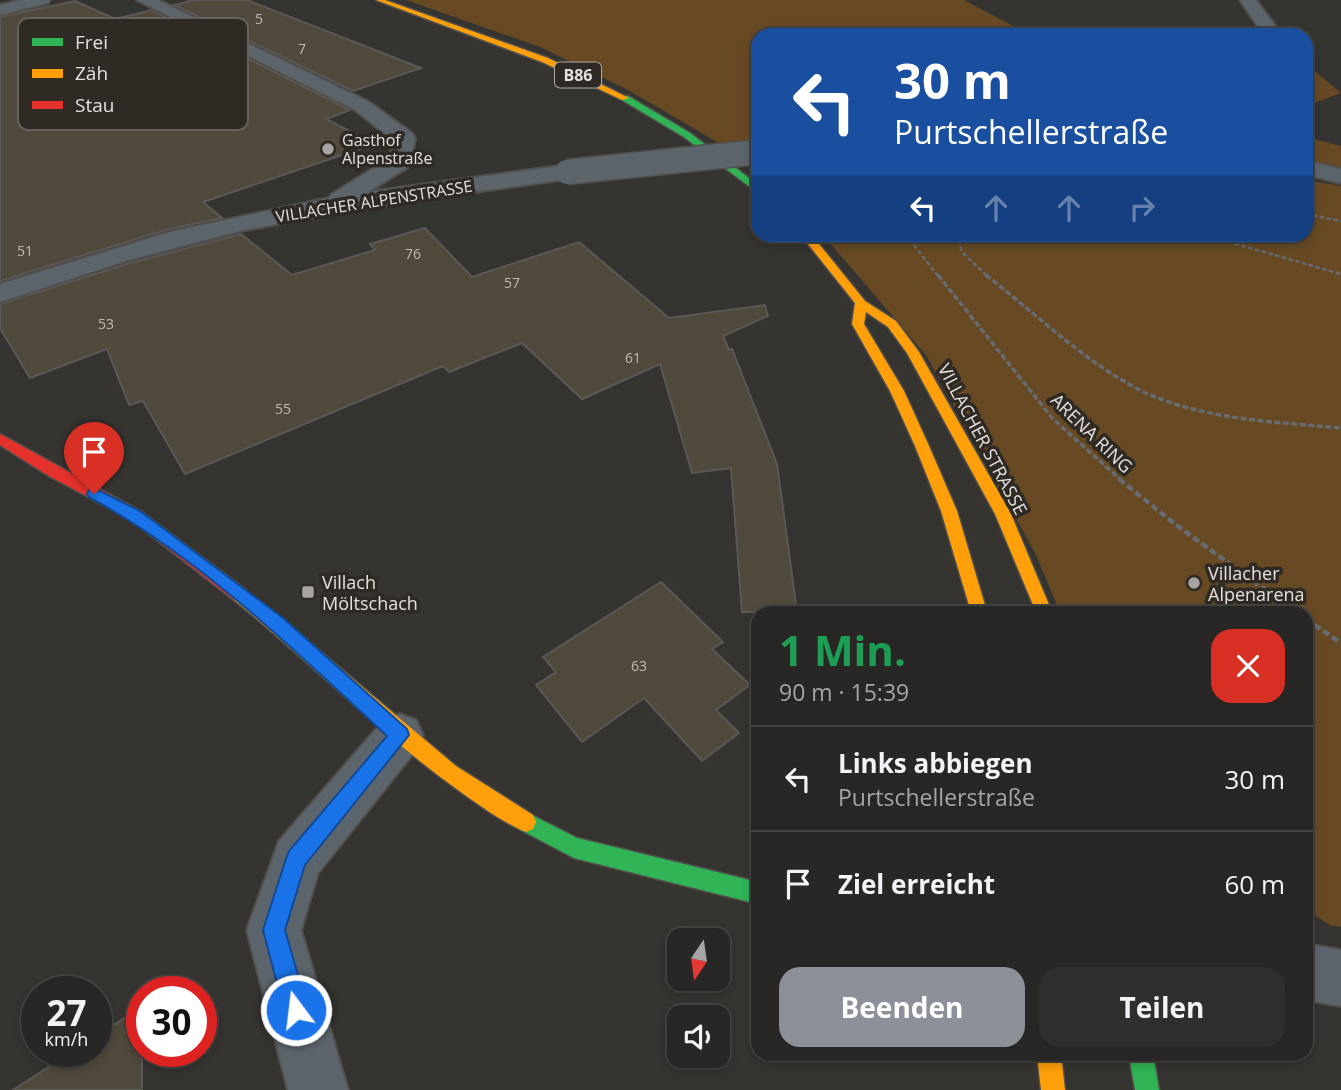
<!DOCTYPE html>
<html lang="de">
<head>
<meta charset="utf-8">
<style>
	body { margin:0; font-family:"Open Sans",sans-serif; background:#302f2d; color:#f1f3f6; height:100vh; display:flex; flex-direction:column; font-size:26px; white-space:nowrap }
	* { box-sizing:border-box; margin:0 }
	p { font-size:23px; color:#a5a5a7 }
	.icon { flex:none; width:38px; height:38px; fill:none; stroke:currentColor; stroke-width:2; stroke-linecap:round; stroke-linejoin:round }
	.map { position:relative; flex:1; overflow:hidden }
	.side { position:absolute; left:751px; top:606px; width:562px; height:455px; display:flex; flex-direction:column; background:#282725; border-radius:21px; box-shadow:0 4px 10px #0003,0 0 0 2px #444442 }
	.side>* { flex:none }
	.banner { position:absolute; left:751px; top:28px; width:562px; height:214px; border-radius:21px; box-shadow:0 4px 10px #0003,0 0 0 2px #444442; background:#1a4fa0; color:#fff; overflow:hidden }
	.needle { width:46px; rotate:193deg }
	.controls { position:absolute; left:667px; top:928px; display:grid; gap:14px }
	.controls a { display:grid; place-items:center; width:63px; height:63px; border-radius:14px; background:#282725; box-shadow:0 4px 10px #0003,0 0 0 2px #444442; font-size:35px }
	.speed { position:absolute; left:21px; top:976px; display:flex; gap:14px; font-size:35px; font-weight:700; text-align:center }
	.speed>* { display:grid; place-content:center; width:91px; height:91px; border-radius:50%; background:#282725; box-shadow:0 4px 10px #0003,0 0 0 2px #444442; line-height:1 }
	.speed small { font-size:18px; font-weight:400 }
	.speed .limit { border:10px solid #d22; background:#fff; color:#111 }
	.pin { position:absolute; display:grid; place-items:center; width:60px; height:60px; color:#fff; margin:-72px -30px; border-radius:50% 50% 50% 0; rotate:-45deg; box-shadow:0 0 7px #0007 }
	.pin .icon { rotate:45deg }
	.me { position:absolute; width:77px; margin:-38px; rotate:345deg; stroke-linejoin:round; filter:drop-shadow(0 0 5px #0008) }
	.turn { display:flex; align-items:center; gap:24px; height:147px; padding:0 28px; font-size:32px }
	.turn .icon { width:91px; height:91px; stroke-width:2.5 }
	.turn b { display:block; font-size:49px; line-height:60px }
	.lanes { display:flex; align-items:center; height:66px; padding:0 28px; background:#0003; justify-content:center; gap:35px; direction:ltr }
	.lanes .off { opacity:.35 }
	.round { display:grid; place-items:center; flex:none; width:74px; height:74px; border-radius:21px; background:#302f2d }
	.summary { display:flex; align-items:center; justify-content:space-between; height:119px; padding:0 28px }
	h1 { font-size:42px; font-weight:700; line-height:52px; color:#1e9e55 }
	.primary-button { display:flex; gap:14px; margin-top:auto; padding:14px 28px }
	.primary-button a { flex:1; height:80px; border-radius:21px; background:#8c9099; color:#fff; font-size:28px; font-weight:700; line-height:80px; text-align:center }
	.primary-button a+a { background:#302f2d; color:#f1f3f6 }
	ul { padding:0; list-style:none }
	li { display:flex; align-items:center; gap:21px; height:105px; padding:0 28px; border-top:2px solid #444442 }
	li div { flex:1 }
	li b { display:block; font-size:26px }
	li em { font-style:normal }
	.map>svg:first-child { display:block }
</style>
</head>
<body>
<div class="map">
<svg width="1341" height="1090" viewBox="0 0 1341 1090">
	<rect width="100%" height="100%" fill="#363431"/>
	<path fill="#674a24" d="M406,0h558l66,35h-272v103l-34,8 -96,-56 -88,-43z
		M1306,64l35,29 -35,13z
		M1306,137l35,9v22l-35,-8z
		M1306,180l35,6v741l-11,-2 -24,-15v-298h-246l-25,-59 -109,-198 -103,-120 483,-1z"/>
	<path fill="#51493b" stroke="#5b5957" stroke-width="2" d="M194,0h53l174,68 -68,23 -179,-86z
		M75,1l40,18 37,-9 198,100 -24,9 49,25 -172,58 19,16 -53,11 -169,52v-264z
		M425,228l47,49 107,-35 90,76 96,-13 3,11 -45,20 6,14 3,-1 45,115 20,148h-55l-11,-144 -39,5 -32,-109 -78,35 -60,-56 -73,29 -6,-6 -258,108 -42,-73 -14,4 -22,-56 -77,29 -30,-50v-24l130,-41 111,-29 51,41 83,-25 -5,-6z
		M661,582l62,60 -11,7 38,36 -34,25 23,23 -37,28 -58,-63 -62,44 -46,-57 20,-13 -13,-15z
		M142,1007v83h-129l59,-38h24v-16z"/>
	<g fill="none" stroke-linecap="round" stroke-linejoin="round">
		<g stroke="#51504d" stroke-width="4">
			<path id="street" d="M21,0h29l-2,3 -48,12v-10z
				M137,0h21l211,102 43,31 3,5 -4,24 -3,5 -40,25 199,-27 8,2 4,5 -4,5 -8,2 -205,29 -122,23 -111,29 -129,42v-18l170,-52 159,-34 3,-4 57,-35 4,-19 -38,-30z
				M1240,0h16l26,35h-18z
				M1306,161l35,8v14l-35,-8z
				M400,714l16,6 7,15 -7,15 -98,123 -17,57 47,160h-60l-41,-160 32,-89 105,-121z
				M1306,944l35,6v56l-35,-6z"/>
		</g>
		<g stroke="#51504d" stroke-width="3">
			<path id="fast" d="M622,96h6l62,37 68,52v8l-74,-56 -62,-37z
				M526,812l51,26 181,44v22l-184,-46 -55,-29 -3,-7 3,-7z
				M1129,1054h24l6,36h-24z"/>
		</g>
		<g stroke="#51504d" stroke-width="3">
			<path id="slow" d="M376,0h9l163,58 81,40 -7,2 -80,-38z
				M800,234h11l54,67 31,20 23,31 92,162 41,98h-16l-41,-98 -88,-161 -19,-26 -22,-15 -2,12 40,67 25,55 28,65 30,101h-16l-30,-101 -26,-65 -25,-55 -38,-67 3,-21z
				M240,588l42,31 174,147 77,49 3,7 -3,7 -7,3c-24,-10 -47,-27 -68,-42 -80,-57 -148,-129 -224,-190l-2,-5 2,-5z
				M1037,1054h24l4,36h-24z"/>
		</g>
		<g stroke="#51504d" stroke-width="3">
			<path id="jam" d="M0,434l140,77 106,79 2,5 -2,5h-12l-104,-81 -81,-43 -49,-31z"/>
		</g>
		<path stroke="#686c70" stroke-width="2.5" stroke-dasharray="4.5 2.5" stroke-linecap="butt" d="M1306,214l35,7
			M905,234l34,43
			M954,234l9,19 25,24
			M1201,234l140,40"/>
		<path stroke="#686c70" stroke-width="3.5" stroke-dasharray="6 2.5" stroke-linecap="butt" d="M938,275l115,144 68,61
			M986,275c50,39 103,91 160,118 60,27 130,29 195,35"/>
		<path stroke="#686c70" stroke-width="4.5" stroke-dasharray="7 3.5" stroke-linecap="butt" d="M1119,479l56,45 121,88
			M1306,619l35,24"/>
		<use href="#street" fill="#5d656c" fill-rule="evenodd"/>
		<use href="#fast" fill="#30b455" fill-rule="evenodd"/>
		<use href="#slow" fill="#ff9f0a" fill-rule="evenodd"/>
		<use href="#jam" fill="#e5322d" fill-rule="evenodd"/>
		<g stroke="#51504d" stroke-width="27" stroke-linecap="butt">
			<path id="street-bridge" d="M567,172l191,-20"/>
		</g>
		<use href="#street-bridge" stroke="#5d656c" stroke-width="24"/>
	</g>
	<path fill="#1a73e8" stroke="#114b97" stroke-width="2" d="M94,488l46,23 143,107 124,111 2,6 -104,130 -20,65 23,80 -4,8 -8,4 -8,-4 -4,-8 -21,-80 23,-71 3,-8 98,-115c-91,-85 -188,-179 -298,-239l-2,-3 2,-4z"/>
	<g fill="#a7a4a1" stroke="#2f2a24" stroke-width="2.5">
		<circle cx="328" cy="149" r="7"/>
		<circle cx="1194" cy="583" r="7"/>
		<rect x="301" y="585" width="14" height="14" rx="3.5"/>
	</g>
	<g text-anchor="middle" dominant-baseline="central" stroke-width="7" stroke-linejoin="round" paint-order="stroke">
		<g font-size="14" fill="#bfbab4">
			<text x="259" y="18">5</text>
			<text x="302" y="48">7</text>
			<text x="25" y="250">51</text>
			<text x="413" y="253">76</text>
			<text x="512" y="282">57</text>
			<text x="106" y="323">53</text>
			<text x="633" y="357">61</text>
			<text x="283" y="408">55</text>
			<text x="639" y="665">63</text>
		</g>
		<rect fill="#2f2a24" stroke="#aea9a6" stroke-width="2" x="555" y="62.5" width="46" height="25" rx="5"/>
		<g font-size="16" font-weight="bold" fill="#e4e0dd">
			<text x="578" y="75">B86</text>
		</g>
		<g font-size="16" fill="#e4e0dd" stroke="#2f2a24" text-anchor="start">
			<text x="342" y="140">Gasthof<tspan x="342" dy="18">Alpenstraße</tspan></text>
		</g>
		<g font-size="16" fill="#e4e0dd" stroke="#2f2a24">
			<text transform="translate(374 201) rotate(-9)">VILLACHER ALPENSTRASSE</text>
		</g>
		<g font-size="18" fill="#e4e0dd" stroke="#2f2a24">
			<text transform="translate(1092 433) rotate(44)">ARENA RING</text>
			<text transform="translate(983 439) rotate(62)">VILLACHER STRASSE</text>
		</g>
		<g font-size="18" fill="#e4e0dd" stroke="#2f2a24" text-anchor="start">
			<text x="1208" y="573">Villacher<tspan x="1208" dy="21">Alpenarena</tspan></text>
			<text x="322" y="582">Villach<tspan x="322" dy="21">Möltschach</tspan></text>
		</g>
	</g>
	<rect x="18" y="18" width="230" height="112" rx="10" fill="#2f2a24" stroke="#65615c" stroke-width="2"/>
	<rect x="32" y="38" width="31" height="8" fill="#30b455"/>
	<rect x="32" y="69" width="31" height="9" fill="#ff9f0a"/>
	<rect x="32" y="101" width="31" height="8" fill="#e5322d"/>
	<g font-size="19" fill="#e4e0dd">
		<text x="75" y="49">Frei</text>
		<text x="75" y="80">Zäh</text>
		<text x="75" y="112">Stau</text>
	</g>
</svg>
<div class="controls">
<a><svg class="needle" viewBox="-14 -14 28 28"><path d="M0-13l5 13h-10z" fill="#e53935"/><path d="M0 13l5-13h-10z" fill="#a5a5a7"/></svg></a>
<a><svg class="icon" aria-label="sound" viewBox="0 0 24 24"><path d="M4 9h4l5-4v14l-5-4H4zM17 9q2 3 0 6"/></svg></a>
</div>
<div class="speed"><div>27<small>km/h</small></div><div class="limit">30</div></div>
<div class="pin" style="left:94px;top:494px;background:#d93025"><svg class="icon" aria-label="arrive" viewBox="0 0 24 24"><path d="M6 21V4h12l-3 4 3 4H6"/></svg></div>
<svg class="me" style="left:296px;top:1010px" viewBox="-20 -20 40 40"><circle r="17" fill="#1a73e8" stroke="#fff" stroke-width="3"/><path d="M0-11L8 9 0 5-8 9z" fill="#fff"/></svg>
<div class="banner">
<div class="turn"><svg class="icon" aria-label="left" viewBox="0 0 24 24"><path d="M17 20v-9H6M10 6l-5 5 5 5"/></svg><div><b>30 m</b>Purtschellerstraße</div></div>
<div class="lanes"><svg class="icon" aria-label="left" viewBox="0 0 24 24"><path d="M17 20v-9H6M10 6l-5 5 5 5"/></svg><svg class="icon off" aria-label="ahead" viewBox="0 0 24 24"><path d="M12 20V5M6 11l6-6 6 6"/></svg><svg class="icon off" aria-label="ahead" viewBox="0 0 24 24"><path d="M12 20V5M6 11l6-6 6 6"/></svg><svg class="icon off" aria-label="right" viewBox="0 0 24 24"><path d="M7 20v-9h11M14 6l5 5-5 5"/></svg></div>
</div>
<section class="side">
<div class="summary"><div><h1>1 Min.</h1><p>90 m · 15:39</p></div><a class="round" style="background:#d93025;color:#fff"><svg class="icon" aria-label="close" viewBox="0 0 24 24"><path d="M6 6l12 12M18 6L6 18"/></svg></a></div>
<ul>
<li><svg class="icon" aria-label="left" viewBox="0 0 24 24"><path d="M17 20v-9H6M10 6l-5 5 5 5"/></svg><div><b>Links abbiegen</b><p>Purtschellerstraße</p></div><em>30 m</em></li>
<li><svg class="icon" aria-label="arrive" viewBox="0 0 24 24"><path d="M6 21V4h12l-3 4 3 4H6"/></svg><div><b>Ziel erreicht</b></div><em>60 m</em></li>
</ul>
<div class="primary-button"><a>Beenden</a><a>Teilen</a></div>
</section>
</div>
</body>
</html>
